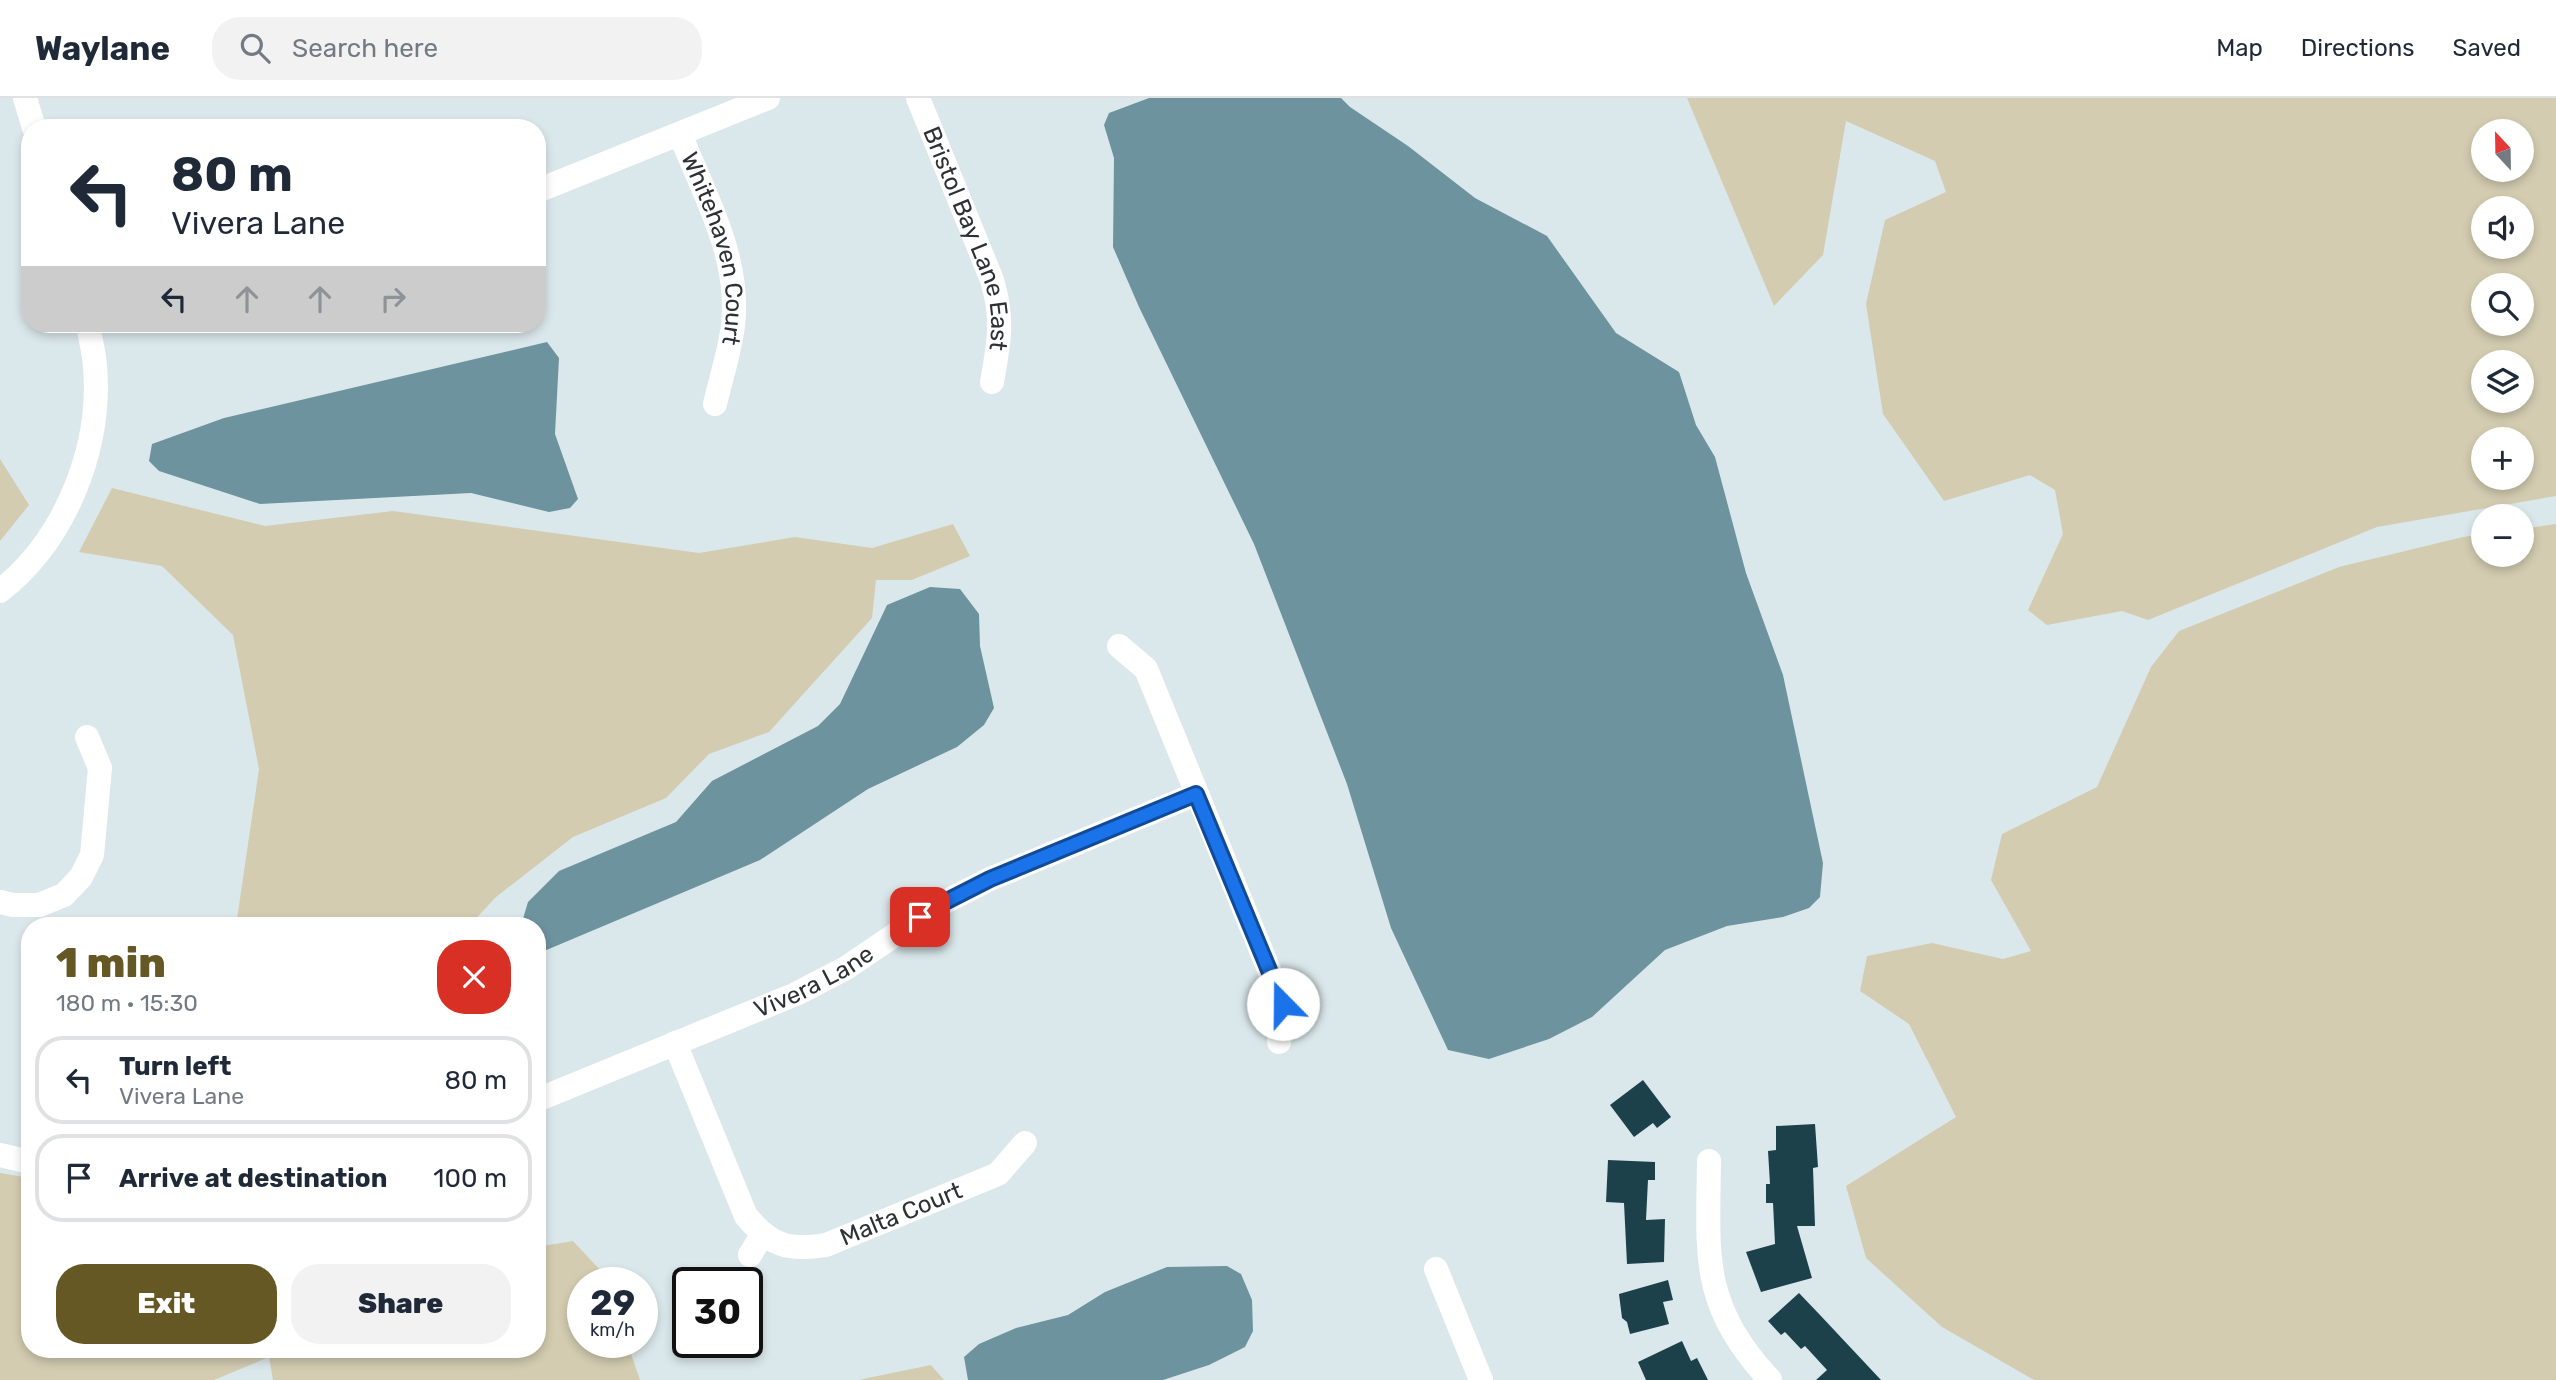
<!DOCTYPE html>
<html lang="en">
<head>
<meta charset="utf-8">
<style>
	body { margin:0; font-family:Rubik,sans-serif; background:#f2f2f3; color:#1f2937; height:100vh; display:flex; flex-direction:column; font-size:26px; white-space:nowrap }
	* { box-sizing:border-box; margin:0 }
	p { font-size:23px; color:#747a83 }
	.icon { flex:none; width:38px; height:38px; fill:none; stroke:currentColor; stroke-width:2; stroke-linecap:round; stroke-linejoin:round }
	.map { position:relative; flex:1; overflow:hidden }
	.side { position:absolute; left:21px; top:819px; width:525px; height:441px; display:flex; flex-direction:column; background:#fff; border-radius:28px; box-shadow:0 4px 10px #0003 }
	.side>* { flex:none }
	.guide { position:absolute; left:21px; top:21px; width:525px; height:214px; border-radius:28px; box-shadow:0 4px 10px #0003; background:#fff; color:#1f2937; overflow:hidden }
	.needle { width:46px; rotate:338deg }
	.controls { position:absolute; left:2471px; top:21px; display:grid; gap:14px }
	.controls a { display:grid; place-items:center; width:63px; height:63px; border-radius:50%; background:#fff; box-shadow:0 4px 10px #0003; font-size:35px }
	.speed { position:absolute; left:567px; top:1169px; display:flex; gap:14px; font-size:35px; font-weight:700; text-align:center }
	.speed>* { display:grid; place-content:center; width:91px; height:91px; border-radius:50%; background:#fff; box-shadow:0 4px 10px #0003; line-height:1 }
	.speed small { font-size:18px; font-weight:400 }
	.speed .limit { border:4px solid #111; border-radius:10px; background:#fff; color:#111 }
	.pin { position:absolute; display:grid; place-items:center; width:60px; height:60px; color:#fff; margin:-30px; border-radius:14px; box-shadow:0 4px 10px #0006 }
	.me { position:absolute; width:77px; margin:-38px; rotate:338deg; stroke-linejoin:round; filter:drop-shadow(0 0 5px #0008) }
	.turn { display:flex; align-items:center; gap:24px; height:147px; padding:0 35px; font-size:32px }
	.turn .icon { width:91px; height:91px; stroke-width:2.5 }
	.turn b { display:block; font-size:49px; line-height:60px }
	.lanes { display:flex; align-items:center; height:66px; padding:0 35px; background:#0003; justify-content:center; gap:35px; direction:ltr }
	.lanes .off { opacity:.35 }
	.round { display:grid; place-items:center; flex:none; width:74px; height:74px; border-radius:28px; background:#f2f2f3 }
	.overview { display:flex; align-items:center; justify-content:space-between; height:119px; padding:0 35px }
	h1 { font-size:42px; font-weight:800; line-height:52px; color:#665825 }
	.action { display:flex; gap:14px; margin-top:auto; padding:14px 35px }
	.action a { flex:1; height:80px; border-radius:28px; background:#665825; color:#fff; font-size:28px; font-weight:800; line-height:80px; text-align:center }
	.action a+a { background:#f2f2f3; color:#1f2937 }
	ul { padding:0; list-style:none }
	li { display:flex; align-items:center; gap:21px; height:88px; margin:0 14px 10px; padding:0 21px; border:4px solid #e0e1e3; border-radius:28px }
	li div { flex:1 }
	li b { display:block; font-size:26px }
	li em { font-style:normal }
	header { display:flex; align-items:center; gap:42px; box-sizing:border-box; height:98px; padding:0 35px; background:#fff; border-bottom:2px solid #e0e1e3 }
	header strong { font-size:33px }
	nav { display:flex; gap:38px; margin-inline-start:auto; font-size:24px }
	.search { width:490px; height:63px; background:#f2f2f3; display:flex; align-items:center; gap:18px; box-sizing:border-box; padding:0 24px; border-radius:28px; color:#747a83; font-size:26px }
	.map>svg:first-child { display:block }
</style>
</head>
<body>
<header>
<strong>Waylane</strong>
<div class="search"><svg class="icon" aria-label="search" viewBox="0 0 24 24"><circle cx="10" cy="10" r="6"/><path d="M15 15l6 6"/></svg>Search here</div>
<nav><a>Map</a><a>Directions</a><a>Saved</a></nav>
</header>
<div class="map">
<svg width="2556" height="1282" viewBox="0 0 2556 1282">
	<rect width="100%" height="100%" fill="#dbe8eb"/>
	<path fill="#d3ccb1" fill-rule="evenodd" d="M1687,0h869v398l-179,31 -229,93 -26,-9 -75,14 -19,-15 35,-76 -8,-44 -25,-15 -86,26 -61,-87 -17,-110 19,-84 61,-28 -11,-31 -89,-40 -23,134 -49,51zM2483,33h39v39h-39zM2483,110h39v39h-39zM2483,187h39v39h-39zM2483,264h39v39h-39zM2483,341h39v39h-39z
		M0,361l29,46 -29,36z
		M112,390l153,38 128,-15 306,42 96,-16 77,11 81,-24 17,32 -58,24h-36l-4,38 -103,114 -60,22 -43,44 -93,39 -77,60 -27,29h-233l23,-157 -26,-134 -71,-69 -83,-14z
		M2556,426v856h-522l-92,-53 -76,-69 -20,-72 110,-69 -47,-93 -49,-33 7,-35 65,-13 71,16 28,-8 -40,-71 11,-46 95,-47 54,-120 28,-36 160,-64 124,-30 20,-3v21h39v-26z
		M0,1075l30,5v171h507v-102l36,-6 29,31 4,11h-23v59h44l13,38h-367l-4,-23 -55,23h-214z
		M931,1267l13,15h-85l4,-1z"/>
	<path fill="#6d939e" d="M1149,0h192l9,9 58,39 67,52 72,38 69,97 63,39 17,53 19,32 31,116 37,102 40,188 -3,34 -11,11 -26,9 -56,9 -62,24 -73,67 -43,22 -60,20 -41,-9 -57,-122 -44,-144 -93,-240 -115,-237 -26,-60 1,-89 -10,-33 5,-12z
		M547,244l12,16 -4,76 23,65 -8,9 -21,4 -78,-19 -211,11 -101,-33 -10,-10 3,-17 72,-26z
		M930,489l30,2 19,25 1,32 14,62 -10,17 -27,22 -89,42 -108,71 -223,94v-28h-22l7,-4 6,-20 31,-31 117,-49 36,-41 106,-55 22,-22 47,-99z
		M1227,1168l14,8 11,26 1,31 -8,16 -36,18 -46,15h-195l-4,-23 15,-13 37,-16 52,-13 37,-23 62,-25z"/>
	<path fill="#1c414b" d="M1643,982l28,37 -14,11 -4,-5 -19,14 -24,-32z
		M1815,1026l3,43 -5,1 2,58h-18l15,52 -51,14 -15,-40 29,-8 -2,-41h-7v-19h4l-2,-33 8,-1v-24z
		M1608,1062l47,2v18h-7l-2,40 19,-1 -1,43 -37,2 -3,-61 -18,-1z
		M1668,1182l5,20 -10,2 6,22 -39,10 -3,-12 -5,-4 -3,-24z
		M1799,1195l21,22 61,65h-65l11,-10 -22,-24 -4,3 -16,-17 -4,3 -13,-14z
		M1682,1243l9,20 6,-3 11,22h-62l-8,-18z"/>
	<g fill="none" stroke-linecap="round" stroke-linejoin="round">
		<g stroke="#fff" stroke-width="24">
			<path d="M25,0l9,30"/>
			<path id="s1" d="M918,0l74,182c12,40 7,62 0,102"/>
			<path id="s2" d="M680,36c24,60 61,124 53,191 -3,26 -12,53 -18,79"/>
			<path d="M537,93l231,-93"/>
			<path d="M0,493c65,-51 102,-142 95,-225 -1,-14 -5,-28 -7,-42"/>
			<path d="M1119,548l27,23 137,335 -4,38"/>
			<path d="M0,804l13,3h26l25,-10 17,-18 11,-22 8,-87 -13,-31"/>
			<path id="s3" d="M675,945l71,173c25,30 42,35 80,29l172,-71 27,-31"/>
			<path id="s4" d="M537,1002l259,-106 50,-26 93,-63 51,-26 206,-85"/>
			<path d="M0,1057l30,7"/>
			<path d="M1709,1063c-1,96 -9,143 61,219"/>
			<path d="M750,1157l12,-20"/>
			<path d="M1436,1171l45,111"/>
		</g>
	</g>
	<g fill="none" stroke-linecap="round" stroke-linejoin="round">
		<g stroke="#114b97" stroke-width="18">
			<path id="route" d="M920,819l19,-12 51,-26 206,-85 87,210"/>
		</g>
		<use href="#route" stroke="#1a73e8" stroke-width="12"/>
	</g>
	<g text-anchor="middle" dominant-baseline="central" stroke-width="7" stroke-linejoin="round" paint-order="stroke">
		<g font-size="24" fill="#2d3133" stroke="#e8f5f9">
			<text stroke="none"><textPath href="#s1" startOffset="150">Bristol Bay Lane East</textPath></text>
			<text stroke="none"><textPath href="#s2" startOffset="121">Whitehaven Court</textPath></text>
			<text stroke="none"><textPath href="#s4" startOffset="301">Vivera Lane</textPath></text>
			<text stroke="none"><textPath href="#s3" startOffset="359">Malta Court</textPath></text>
		</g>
	</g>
</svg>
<div class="controls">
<a><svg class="needle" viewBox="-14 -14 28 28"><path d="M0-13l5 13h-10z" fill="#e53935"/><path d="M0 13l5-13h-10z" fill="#747a83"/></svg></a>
<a><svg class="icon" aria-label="sound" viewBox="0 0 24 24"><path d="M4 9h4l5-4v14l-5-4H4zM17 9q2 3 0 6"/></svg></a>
<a><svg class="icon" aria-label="search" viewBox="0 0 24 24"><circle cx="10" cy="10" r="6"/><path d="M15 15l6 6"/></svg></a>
<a><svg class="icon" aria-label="layers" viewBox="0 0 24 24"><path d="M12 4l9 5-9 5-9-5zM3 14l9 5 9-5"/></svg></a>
<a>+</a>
<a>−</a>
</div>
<div class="speed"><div>29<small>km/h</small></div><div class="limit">30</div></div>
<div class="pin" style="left:920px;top:819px;background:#d93025"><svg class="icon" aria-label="arrive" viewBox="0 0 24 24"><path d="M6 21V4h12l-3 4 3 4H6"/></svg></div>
<svg class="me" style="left:1283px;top:906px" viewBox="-20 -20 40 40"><circle r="19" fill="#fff"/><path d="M0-13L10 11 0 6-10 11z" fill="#1a73e8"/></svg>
<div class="guide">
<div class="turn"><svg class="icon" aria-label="left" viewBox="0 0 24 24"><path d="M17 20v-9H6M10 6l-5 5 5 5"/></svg><div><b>80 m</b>Vivera Lane</div></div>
<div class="lanes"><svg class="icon" aria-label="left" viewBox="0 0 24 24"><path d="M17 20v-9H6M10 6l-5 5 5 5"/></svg><svg class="icon off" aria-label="ahead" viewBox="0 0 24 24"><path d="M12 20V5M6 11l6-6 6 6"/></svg><svg class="icon off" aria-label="ahead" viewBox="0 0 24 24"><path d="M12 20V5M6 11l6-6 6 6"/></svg><svg class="icon off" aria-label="right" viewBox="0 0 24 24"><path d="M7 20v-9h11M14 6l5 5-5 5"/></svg></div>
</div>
<section class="side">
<div class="overview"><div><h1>1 min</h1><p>180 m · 15:30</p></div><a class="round" style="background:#d93025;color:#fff"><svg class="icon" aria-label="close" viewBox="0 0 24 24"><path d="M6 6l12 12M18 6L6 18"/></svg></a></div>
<ul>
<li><svg class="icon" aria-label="left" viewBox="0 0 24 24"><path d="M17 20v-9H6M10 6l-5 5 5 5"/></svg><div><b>Turn left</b><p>Vivera Lane</p></div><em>80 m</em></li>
<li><svg class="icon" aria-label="arrive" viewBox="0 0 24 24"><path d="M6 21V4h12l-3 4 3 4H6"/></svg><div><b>Arrive at destination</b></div><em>100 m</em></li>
</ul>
<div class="action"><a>Exit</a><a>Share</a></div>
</section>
</div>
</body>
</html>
